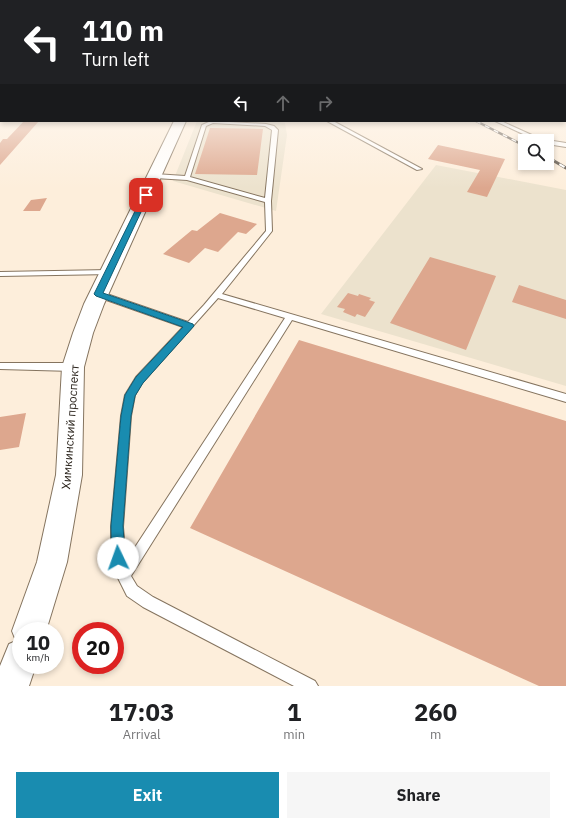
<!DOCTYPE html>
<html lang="en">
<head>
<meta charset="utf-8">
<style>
	body { margin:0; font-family:"IBM Plex Sans",sans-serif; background:#f6f6f6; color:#202124; height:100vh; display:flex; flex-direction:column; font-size:15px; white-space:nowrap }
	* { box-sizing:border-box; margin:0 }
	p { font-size:13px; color:#757577 }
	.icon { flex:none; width:22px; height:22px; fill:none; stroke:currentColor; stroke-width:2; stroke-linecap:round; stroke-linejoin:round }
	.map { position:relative; height:686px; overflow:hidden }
	.details { display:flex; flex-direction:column; background:#fff; flex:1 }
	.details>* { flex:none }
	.banner { position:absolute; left:0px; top:0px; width:566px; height:122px; box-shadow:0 2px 6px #0003; background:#202124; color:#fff; overflow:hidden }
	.controls { position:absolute; left:518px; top:134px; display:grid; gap:8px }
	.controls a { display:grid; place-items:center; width:36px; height:36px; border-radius:0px; background:#fff; box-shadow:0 2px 6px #0003; font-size:20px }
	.speed { position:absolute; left:12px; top:622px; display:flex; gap:8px; font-size:20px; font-weight:700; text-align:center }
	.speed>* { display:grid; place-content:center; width:52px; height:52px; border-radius:50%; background:#fff; box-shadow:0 2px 6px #0003; line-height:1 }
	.speed small { font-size:10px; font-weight:400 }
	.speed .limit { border:6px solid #d22; background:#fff; color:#111 }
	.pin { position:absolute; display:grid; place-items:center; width:34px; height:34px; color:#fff; margin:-17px; border-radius:8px; box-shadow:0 2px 6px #0006 }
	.me { position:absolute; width:44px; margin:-22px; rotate:357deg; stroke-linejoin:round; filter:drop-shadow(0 0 3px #0008) }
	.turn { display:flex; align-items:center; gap:14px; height:84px; padding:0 16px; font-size:18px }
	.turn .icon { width:52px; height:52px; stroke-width:2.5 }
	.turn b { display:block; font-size:28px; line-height:34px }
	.lanes { display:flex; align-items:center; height:38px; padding:0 16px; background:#0003; justify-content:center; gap:20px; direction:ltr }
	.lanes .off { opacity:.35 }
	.eta { display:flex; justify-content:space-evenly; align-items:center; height:68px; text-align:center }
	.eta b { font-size:24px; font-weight:700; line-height:28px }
	.cta { display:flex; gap:8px; margin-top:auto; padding:8px 16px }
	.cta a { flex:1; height:46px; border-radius:0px; background:#198cb0; color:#fff; font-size:16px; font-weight:700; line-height:46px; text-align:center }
	.cta a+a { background:#f6f6f6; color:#202124 }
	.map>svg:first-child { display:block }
</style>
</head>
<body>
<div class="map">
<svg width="566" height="686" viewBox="0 0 566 686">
	<rect width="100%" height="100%" fill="#fdeedb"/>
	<path fill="#ece2cd" d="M197,121h77l11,2 2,12 -11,76 -103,-30z
		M436,165l130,25v196l-245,-72z"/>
	<path fill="#dda78e" d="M24,121h15l-39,44v-22l3,-4h4z
		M210,128l53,1 -6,46 -62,-1z
		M438,145l67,14 -18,38 -20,-5 13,-22 -52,-11z
		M47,198l-7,13h-17l8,-11z
		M220,213l37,11 -11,10 -8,-2 -20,20 -13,-4 -16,15 -26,-9 29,-24 5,1z
		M430,257l66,19 -30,74 -76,-27z
		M519,285l47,15v19l-54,-17z
		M348,293l10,3 1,-2 12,4 -2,2 6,2 -10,15 -8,-3 -2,3 -12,-5 2,-3 -8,-2z
		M299,340l267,81v265h-27l-349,-158z
		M26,413l-7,34 -19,3v-33z"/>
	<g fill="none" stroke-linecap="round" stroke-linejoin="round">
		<g stroke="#85745f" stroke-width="2">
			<path id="service" d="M211,121l55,3 8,2 4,4 -7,71 1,30 -50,63 344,100v8l-274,-82 -161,256 6,10 16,11 162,84 3,5h-24l-151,-79 -16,-11 -10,-20 -6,-19v-30l10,-111 4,-21 11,-18 47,-50 -88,-31 -1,-2 4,-3 3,1 87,30 16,-17 62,-74 -1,-29 -78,-22 -32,-2 -3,-2 3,-2 30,2 17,-51zM213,123l52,3 7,4 -7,68 -75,-21 16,-51zM218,298l67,20 -159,243 -3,-34 8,-111 4,-21 7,-12z
				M327,121h6l89,48 -5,1z
				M495,121h6l44,20h-7z
				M547,140l19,3v4l-19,-3v-3h-2z
				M109,270l4,2 -1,2 -112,2v-4z
				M0,363h73l3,2 2,2 -2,2 -3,2 -73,-2z"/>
		</g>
		<g stroke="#85745f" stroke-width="2">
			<path id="minor" d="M1,114v6l-1,1v-6z"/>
		</g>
		<g stroke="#85745f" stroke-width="2">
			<path id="tertiary" d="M174,121h12l-82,183 -11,29 -9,34 -2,108 -15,87 -21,69h-25v34h15l-7,21h-29v-20l9,-22 7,-3 -4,-10 25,-69 19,-87 6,-108 11,-34 11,-29z"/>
		</g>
		<g stroke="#85745f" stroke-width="2">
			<path id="secondary" d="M565,101h1v6h-1z"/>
		</g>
		<use href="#service" fill="#fff" fill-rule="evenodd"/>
		<use href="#minor" fill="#fff" fill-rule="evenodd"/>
		<use href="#tertiary" fill="#fff" fill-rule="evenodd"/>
		<use href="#secondary" fill="#dfdec5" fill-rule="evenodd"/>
		<g stroke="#554c42" stroke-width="2.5">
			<path id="rail-far1" d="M476,121l49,25
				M547,157l4,2"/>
		</g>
		<g stroke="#554c42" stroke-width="3">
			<path id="rail" d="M549,158l17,10"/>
		</g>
		<use href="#rail-far1" stroke="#fff" stroke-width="1.5" stroke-dasharray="5" stroke-linecap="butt"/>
		<use href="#rail" stroke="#fff" stroke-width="2" stroke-dasharray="6" stroke-linecap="butt"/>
	</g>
	<linearGradient id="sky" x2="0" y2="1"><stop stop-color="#82c1e0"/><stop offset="0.49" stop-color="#fef7ef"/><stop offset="1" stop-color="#fef7ef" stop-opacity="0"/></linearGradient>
	<rect width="566" height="188" fill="url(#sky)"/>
	<path fill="#198cb0" stroke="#105b72" d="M146,193l3,2 -46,98 90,31 1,2 -51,57 -8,13 -4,20 -8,110 2,32 -2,4 -5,2 -4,-2 -2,-4 -1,-32 10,-110 4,-21 11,-18 47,-50 -87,-31 -2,-2 49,-99z"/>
	<g text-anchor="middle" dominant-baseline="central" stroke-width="3" stroke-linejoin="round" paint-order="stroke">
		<g font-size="12" fill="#251e16" stroke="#fff">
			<text transform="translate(70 427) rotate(-86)">Химкинский проспект</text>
		</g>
	</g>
</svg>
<div class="controls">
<a><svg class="icon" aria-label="search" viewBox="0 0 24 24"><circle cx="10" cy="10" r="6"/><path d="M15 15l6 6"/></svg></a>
</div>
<div class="speed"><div>10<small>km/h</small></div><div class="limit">20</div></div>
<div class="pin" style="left:146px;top:195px;background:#d93025"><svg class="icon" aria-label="arrive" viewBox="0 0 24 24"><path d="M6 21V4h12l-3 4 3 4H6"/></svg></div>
<svg class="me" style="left:118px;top:558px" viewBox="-20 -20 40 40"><circle r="19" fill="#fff"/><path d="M0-13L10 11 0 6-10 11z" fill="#198cb0"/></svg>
<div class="banner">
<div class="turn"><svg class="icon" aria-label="left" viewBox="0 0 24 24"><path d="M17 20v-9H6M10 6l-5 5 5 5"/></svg><div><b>110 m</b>Turn left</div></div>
<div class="lanes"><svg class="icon" aria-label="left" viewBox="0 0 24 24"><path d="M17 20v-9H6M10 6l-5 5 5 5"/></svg><svg class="icon off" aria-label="ahead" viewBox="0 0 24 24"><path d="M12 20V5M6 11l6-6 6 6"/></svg><svg class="icon off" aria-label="right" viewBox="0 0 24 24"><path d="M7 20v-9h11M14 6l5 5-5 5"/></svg></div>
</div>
</div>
<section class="details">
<div class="eta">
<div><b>17:03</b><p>Arrival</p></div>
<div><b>1</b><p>min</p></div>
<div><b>260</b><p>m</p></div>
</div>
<div class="cta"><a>Exit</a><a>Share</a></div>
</section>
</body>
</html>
